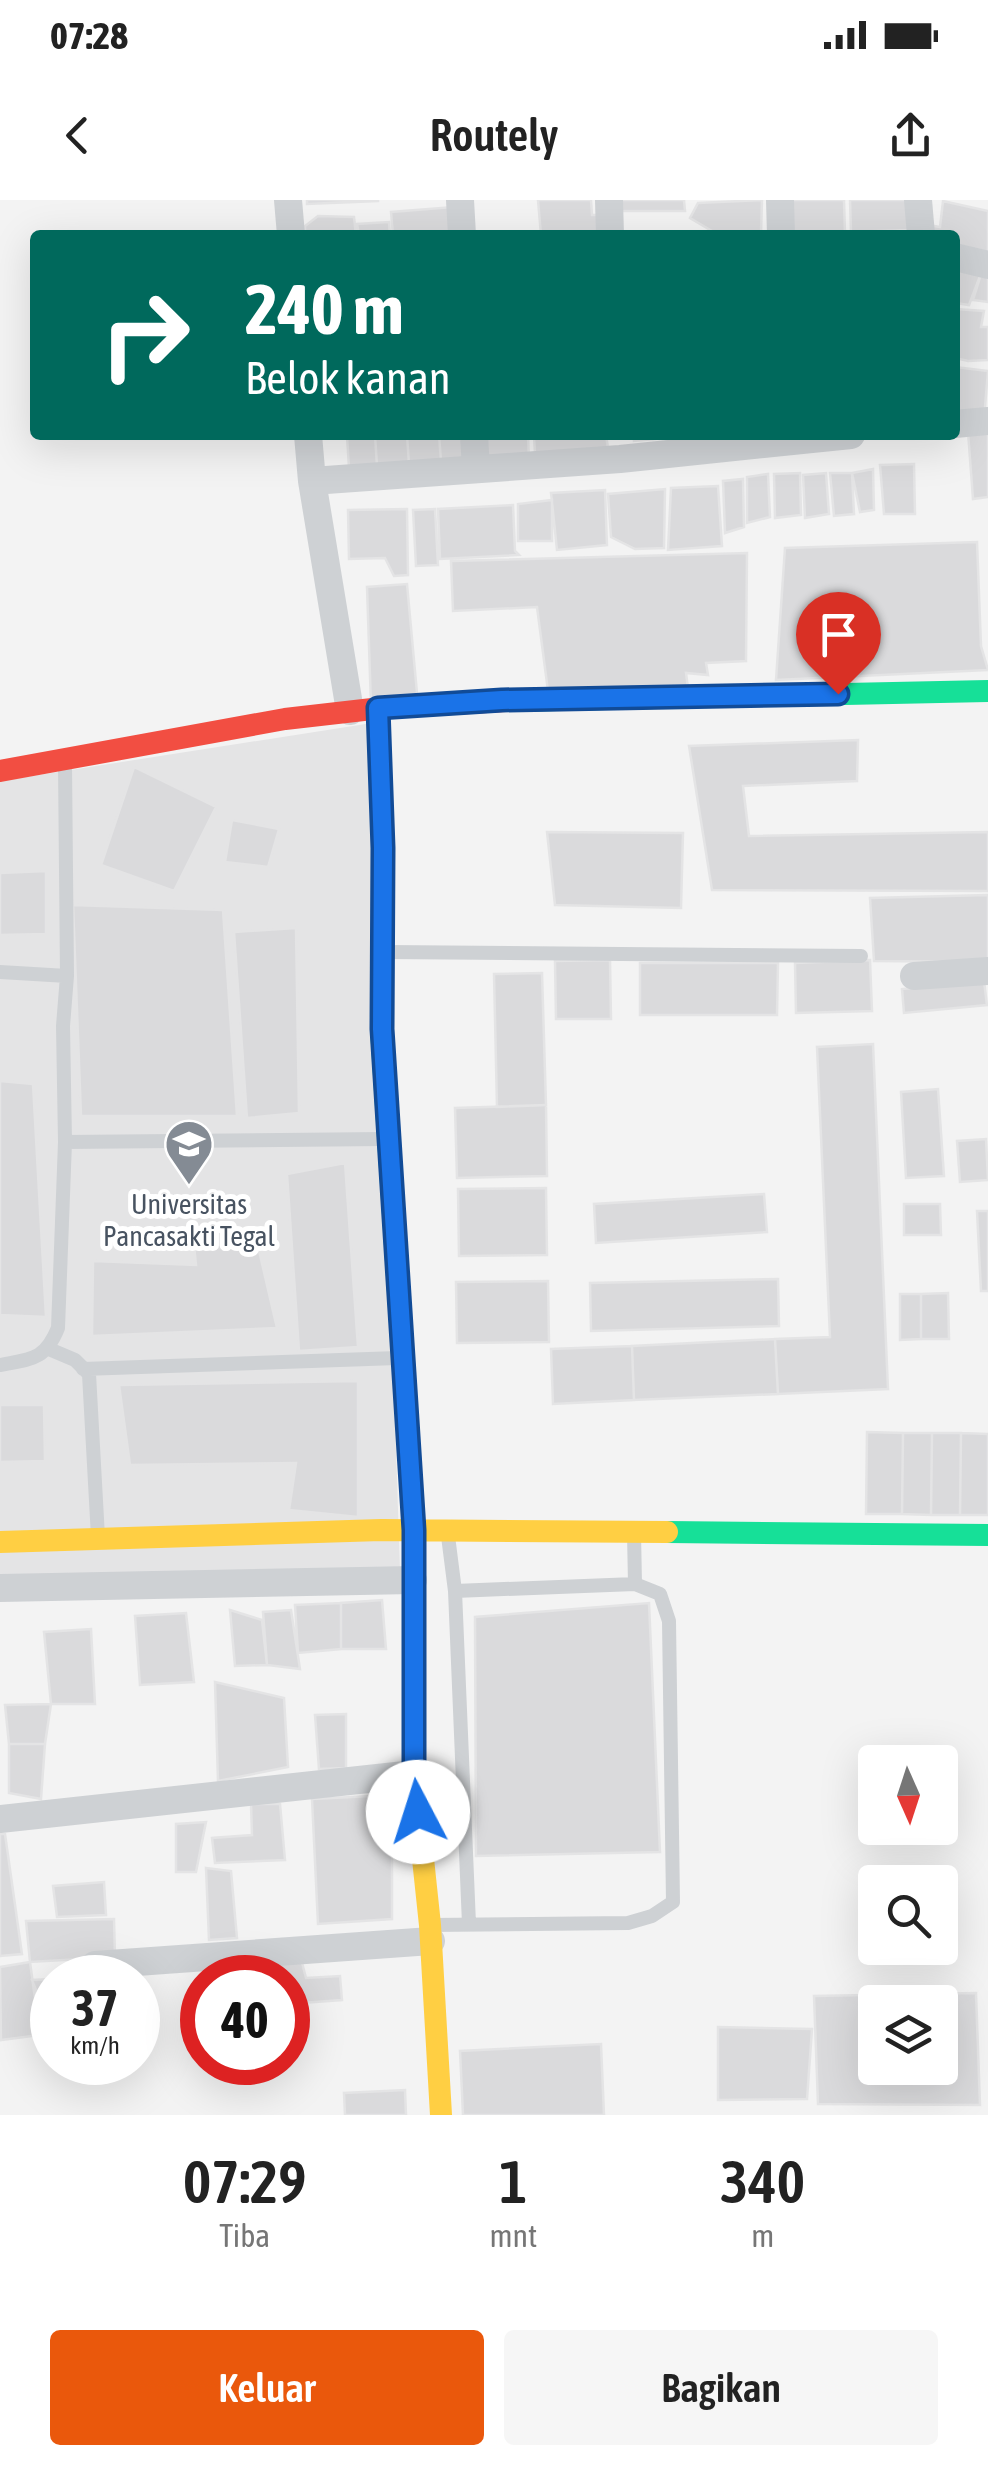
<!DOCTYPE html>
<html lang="id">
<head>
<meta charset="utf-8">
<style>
	body { margin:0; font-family:"Asap Condensed",sans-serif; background:#f6f6f6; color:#222; height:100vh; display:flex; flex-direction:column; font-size:38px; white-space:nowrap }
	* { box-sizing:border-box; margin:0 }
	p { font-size:32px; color:#767676 }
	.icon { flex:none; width:55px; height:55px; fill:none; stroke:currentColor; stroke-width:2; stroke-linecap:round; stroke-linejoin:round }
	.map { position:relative; height:1915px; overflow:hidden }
	.details { display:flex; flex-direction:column; background:#fff; flex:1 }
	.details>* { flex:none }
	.guide { position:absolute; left:30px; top:30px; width:930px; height:210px; border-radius:10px; box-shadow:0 10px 40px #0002; background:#00695c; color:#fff; overflow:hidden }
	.needle { width:65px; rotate:177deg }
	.fabs { position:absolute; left:858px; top:1545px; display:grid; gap:20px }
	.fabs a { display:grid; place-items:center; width:100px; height:100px; border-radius:10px; background:#fff; box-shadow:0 10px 40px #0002; font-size:50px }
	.speed { position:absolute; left:30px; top:1755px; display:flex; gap:20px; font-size:50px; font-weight:700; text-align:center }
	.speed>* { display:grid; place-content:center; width:130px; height:130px; border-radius:50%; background:#fff; box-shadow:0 10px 40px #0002; line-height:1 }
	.speed small { font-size:25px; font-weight:400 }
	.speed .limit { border:15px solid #d22; background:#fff; color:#111 }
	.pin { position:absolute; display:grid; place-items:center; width:85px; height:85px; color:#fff; margin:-102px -42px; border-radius:50% 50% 50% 0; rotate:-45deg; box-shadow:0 0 10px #0007 }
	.pin .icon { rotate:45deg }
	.me { position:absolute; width:110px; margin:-55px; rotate:355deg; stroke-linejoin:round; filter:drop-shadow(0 0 8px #0008) }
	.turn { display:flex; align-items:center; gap:35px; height:210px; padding:0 50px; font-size:45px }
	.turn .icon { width:130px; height:130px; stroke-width:2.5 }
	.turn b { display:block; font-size:70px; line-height:85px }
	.eta { display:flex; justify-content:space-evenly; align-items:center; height:170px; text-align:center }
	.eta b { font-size:60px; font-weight:600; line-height:70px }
	.primary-button { display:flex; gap:20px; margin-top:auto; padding:20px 50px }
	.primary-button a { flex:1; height:115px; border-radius:10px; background:#ea580c; color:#fff; font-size:40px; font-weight:600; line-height:115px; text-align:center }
	.primary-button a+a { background:#f6f6f6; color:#222 }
	.status { display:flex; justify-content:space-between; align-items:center; height:70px; padding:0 50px; background:#fff; direction:ltr }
	.status svg { height:28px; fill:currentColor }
	header { display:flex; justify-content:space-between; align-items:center; height:130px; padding:0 50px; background:#fff; font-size:45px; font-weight:600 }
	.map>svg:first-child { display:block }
</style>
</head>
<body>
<div class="status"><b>07:28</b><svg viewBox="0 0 49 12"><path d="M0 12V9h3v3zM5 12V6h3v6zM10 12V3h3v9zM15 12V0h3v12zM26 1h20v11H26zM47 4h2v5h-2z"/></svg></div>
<header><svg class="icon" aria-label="back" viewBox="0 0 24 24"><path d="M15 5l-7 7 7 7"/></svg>Routely<svg class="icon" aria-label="share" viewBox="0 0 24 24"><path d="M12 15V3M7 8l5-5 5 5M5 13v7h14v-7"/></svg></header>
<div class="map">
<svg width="988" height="1915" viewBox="0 0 988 1915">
	<rect width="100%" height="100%" fill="#f3f3f3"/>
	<path fill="#e4e4e5" d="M372,523l28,847 -400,9v-798z"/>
	<path fill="#dadadc" stroke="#e4e4e5" stroke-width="2.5" fill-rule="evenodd" d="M307,0h71v1l-71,3z
		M538,0h53l1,15h11v20h-62z
		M617,0h67l1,11h-68z
		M762,0l-1,34h-44l-27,-16 8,-15z
		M784,0h60l1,34 -59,1z
		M850,0h58l1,30 -58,2z
		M943,1l45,10v46l-33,-7v-15h-25l-1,-10 11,2z
		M453,7v28h-60l-2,-23z
		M318,16l36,1 2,18h-51v-9z
		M389,22l1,13h-31l-2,-11z
		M955,62l28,6 -14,37 -14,-2z
		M983,68l5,1v33l-15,-2z
		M955,109l29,2 -3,16h7v33l-20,1 -13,-3z
		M955,167l33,4 -4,48 -29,-1z
		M988,231v66l-15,2 -5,-67z
		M333,235h42l2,31 -28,2 -2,-32 -13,2z
		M375,235h32l2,29 -32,2z
		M407,235h32l2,26 -32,3z
		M439,235h31l2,24 -31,2z
		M485,235h43l1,25 -41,2z
		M534,235h72l2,13 -73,7z
		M634,235h65l-65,6z
		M914,264l1,50h-31l-4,-49z
		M873,269l1,41 -14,2 -8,-39z
		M800,273l1,42 -26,3 -1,-44z
		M826,273l3,41 -24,4 -2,-43z
		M830,273h22l2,41 -20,2z
		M768,274l2,43 -23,6v-46z
		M743,279l1,48 -19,6 -2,-52z
		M718,286l4,60 -54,4 3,-62z
		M665,289l-1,59 -29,1 -24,-12 -3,-43z
		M605,290l2,55 -50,5 -6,-57z
		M552,300v41h-34v-37z
		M513,305l2,46 4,4 -79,4 -2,-50z
		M407,309l1,66 -14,1 -9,-18 -36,1 -1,-49z
		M435,309l3,56 -22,1 -3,-56z
		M977,342l4,104 7,24 -212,10 9,-132z
		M747,353l-1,108 -40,2 2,12 -22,-2 2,15 -140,3 -11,-84 -84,4 -2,-50z
		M407,384l11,120 -47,1 -4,-118z
		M858,540l-1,41 -114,5 6,50 239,-4v59l-276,-1 -23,-144z
		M134,567l82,40 -42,84 -73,-26z
		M232,620l47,9 -11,38 -43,-5z
		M547,632l136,1 -2,75 -126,-3z
		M46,671v63l-46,1v-62z
		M988,695v67l-114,-1 -4,-63z
		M73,705l150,5 14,206h-156z
		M296,728l3,185 -52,5 -13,-186z
		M610,760l1,59h-55l-1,-58z
		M870,760l2,51 -76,2 -1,-50z
		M640,763h138l-1,52h-137z
		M542,773l4,132 -49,2 -3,-133z
		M984,781l3,24 -83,8 -2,-24z
		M873,844l15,345 -110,5 -3,-55 55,-2 -13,-290z
		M0,881l33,3 13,233 -46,-2z
		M938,889l6,87 -38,2 -5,-86z
		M546,905l1,71 -90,2 -2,-70z
		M986,939l2,41 -28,2 -3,-41z
		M345,963l13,184 -59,4 -12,-177z
		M546,988l1,67 -88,1 -1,-67z
		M764,994l3,38 -171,11 -2,-39z
		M904,1004h36l1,31h-37z
		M977,1011h11v80h-7z
		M192,1026l62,3 23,99 -185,8 1,-75 103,4z
		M778,1079l1,47 -188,5 -1,-48z
		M548,1081l1,61 -92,1 -1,-61z
		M948,1093l1,46h-28v-45z
		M900,1094h21v45l-21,1z
		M775,1139l3,55 -144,6 -2,-54z
		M632,1146l2,54 -81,4 -2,-55z
		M358,1181v136l-69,-7 7,-47 -166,2 -11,-80z
		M0,1205h44l1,56 -45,1z
		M867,1232l36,1 -1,81h-36z
		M903,1233h29l-1,82 -29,-1z
		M932,1233h29l-1,82h-29z
		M961,1233l27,1v81h-28z
		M382,1400l4,49h-45v-46z
		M341,1403v46l-43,4 -3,-48z
		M649,1403l11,249 -184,4 -1,-239z
		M230,1410l32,10 5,45 -32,1z
		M291,1410l9,59 -33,-4 -4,-53z
		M186,1413l8,69 -54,3 -5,-69z
		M91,1429l4,75h-44l-7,-72z
		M215,1482l69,16 4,69 -70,14z
		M51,1504l-6,40h-36l-4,-39z
		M346,1514v54l-27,1 -4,-54z
		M9,1544h36l-4,55 -32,-6z
		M392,1595v124l-74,5 -6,-125z
		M251,1604h29l5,56 -70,3 -3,-25 40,-3z
		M206,1622l-10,50h-20v-48z
		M0,1634h5l17,120 -22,2z
		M206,1668l25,3 6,67 -28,2z
		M104,1682l2,33 -49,2 -4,-31z
		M114,1719l1,38 -85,5 -4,-41z
		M299,1751l7,27 34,-2 2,24 -54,4v-26h-6l-3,-25z
		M30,1762l10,73 -39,5 -1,-73z
		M52,1779v28l-9,1 -11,-28z
		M976,1793l4,112 -162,-1 -4,-108zM875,1802h65v66h-65z
		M718,1827l94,2 -5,70 -89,1z
		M601,1844l3,71h-141l-3,-64z
		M405,1890l1,25h-61l-1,-22z"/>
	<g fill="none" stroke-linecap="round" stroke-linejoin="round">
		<path stroke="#ced1d4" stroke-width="14" d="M65,564l2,212
			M386,752l475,4
			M0,772l67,4 -4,50 2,116 -7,186c-13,32 -26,31 -58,37
			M65,942l319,-3
			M49,1149l26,11 14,14 9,163
			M83,1169l314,-11
			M448,1336l7,55 14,333
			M455,1391l180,-7 -1,-51
			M431,1725l197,-2 24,-7 21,-14 -4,-281 -9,-27 -25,-10"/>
		<path stroke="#ced1d4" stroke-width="28" d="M288,0l3,35
			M460,0l2,35
			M609,0l1,35
			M780,0l1,35
			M918,0l3,35
			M955,57l33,8
			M955,224l33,-3
			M308,235l4,46 38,230
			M474,235l2,34
			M312,281l308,-22 231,-24
			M914,776l74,-5
			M0,1388l413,-8
			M0,1619l414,-45
			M95,1765l336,-24"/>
		<path stroke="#16e098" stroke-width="22" d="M505,501l483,-10
			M378,508l5,140 -2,181 26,402
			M667,1332l321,3"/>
		<path stroke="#ffcf43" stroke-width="22" d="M407,1231l7,99v244l16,151 11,190
			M0,1342l381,-12 286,2"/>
		<path stroke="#f24e42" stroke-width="22" d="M0,571l285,-52 96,-11 124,-7"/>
	</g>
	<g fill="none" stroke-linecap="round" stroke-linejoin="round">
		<g stroke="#114b97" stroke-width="25">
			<path id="route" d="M418,1612l-4,-38v-244l-32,-501 1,-181 -5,-140 124,-8 336,-6"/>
		</g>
		<use href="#route" stroke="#1a73e8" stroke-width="18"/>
	</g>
	<defs>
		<g id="university-pin" transform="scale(2.5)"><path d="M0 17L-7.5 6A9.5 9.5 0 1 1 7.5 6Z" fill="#848b94" stroke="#fff"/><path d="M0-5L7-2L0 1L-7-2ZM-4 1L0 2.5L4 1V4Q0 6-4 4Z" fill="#fff"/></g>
	</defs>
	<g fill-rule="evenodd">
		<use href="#university-pin" x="189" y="944"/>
	</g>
	<g text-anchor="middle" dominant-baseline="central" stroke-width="10" stroke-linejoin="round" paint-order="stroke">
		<g font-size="28" fill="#485361" stroke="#fff">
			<text x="189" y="1004">Universitas<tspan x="189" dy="32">Pancasakti Tegal</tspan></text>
		</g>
	</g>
</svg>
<div class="fabs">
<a><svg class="needle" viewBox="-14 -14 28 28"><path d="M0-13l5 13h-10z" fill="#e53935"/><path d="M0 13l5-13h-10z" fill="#767676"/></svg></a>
<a><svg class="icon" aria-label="search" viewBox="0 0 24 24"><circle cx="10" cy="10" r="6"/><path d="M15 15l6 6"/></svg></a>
<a><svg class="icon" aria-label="layers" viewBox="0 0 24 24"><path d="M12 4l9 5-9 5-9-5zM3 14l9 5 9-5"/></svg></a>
</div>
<div class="speed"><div>37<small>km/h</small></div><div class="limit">40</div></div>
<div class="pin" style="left:838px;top:494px;background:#d93025"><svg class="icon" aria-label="arrive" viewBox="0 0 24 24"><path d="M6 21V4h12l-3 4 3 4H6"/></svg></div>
<svg class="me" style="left:418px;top:1612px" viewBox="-20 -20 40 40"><circle r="19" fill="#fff"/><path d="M0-13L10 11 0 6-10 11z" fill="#1a73e8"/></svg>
<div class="guide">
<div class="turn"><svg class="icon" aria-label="right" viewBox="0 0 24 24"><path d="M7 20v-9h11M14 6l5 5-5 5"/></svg><div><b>240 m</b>Belok kanan</div></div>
</div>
</div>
<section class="details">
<div class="eta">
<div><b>07:29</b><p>Tiba</p></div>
<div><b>1</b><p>mnt</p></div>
<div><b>340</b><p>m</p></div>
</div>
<div class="primary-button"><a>Keluar</a><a>Bagikan</a></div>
</section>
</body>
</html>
